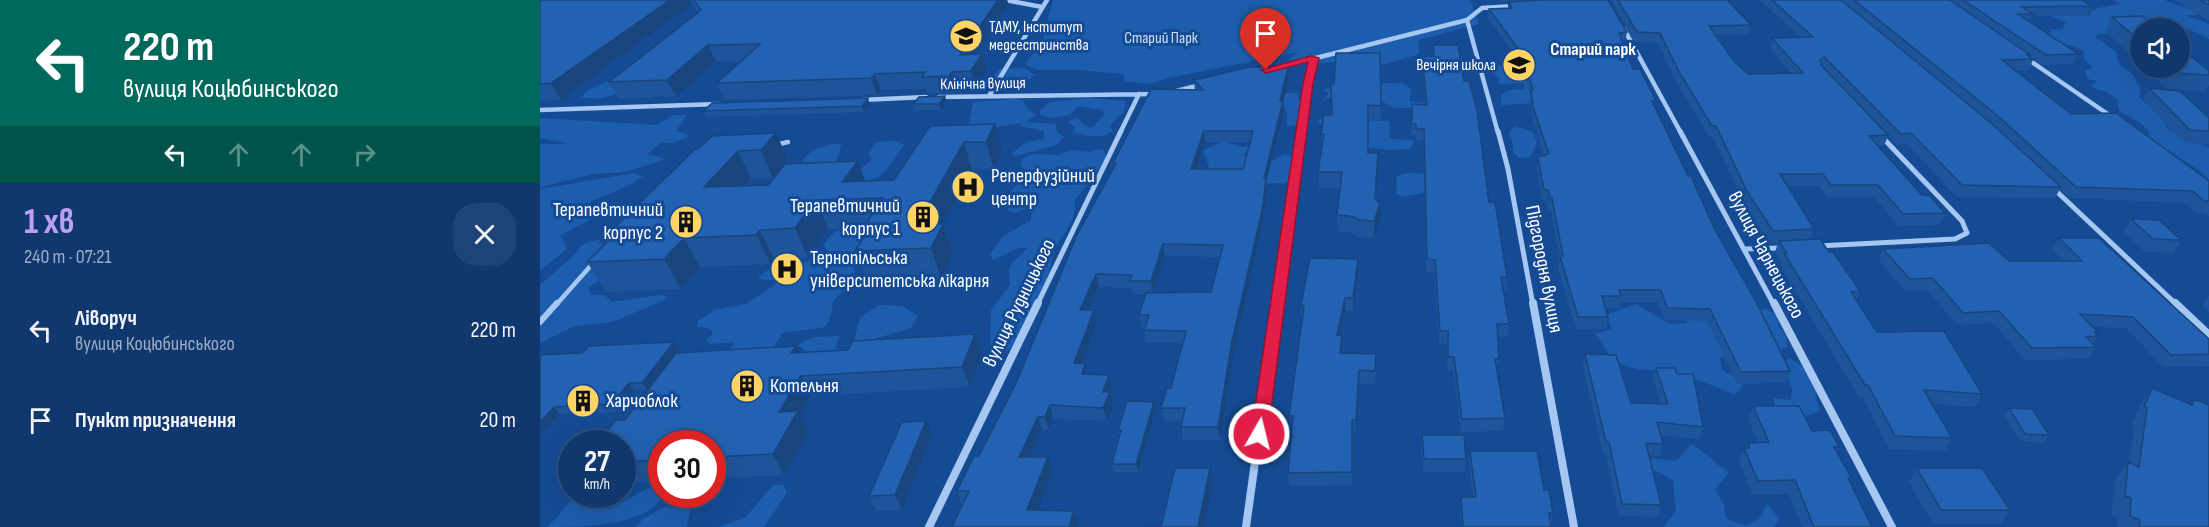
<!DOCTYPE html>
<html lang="uk">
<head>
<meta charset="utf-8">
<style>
	body { margin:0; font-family:"Sofia Sans Condensed",sans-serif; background:#1e4377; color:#f1f3f6; height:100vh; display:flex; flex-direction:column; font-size:22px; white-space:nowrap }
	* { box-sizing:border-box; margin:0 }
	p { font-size:20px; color:#9cacc3 }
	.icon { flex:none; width:33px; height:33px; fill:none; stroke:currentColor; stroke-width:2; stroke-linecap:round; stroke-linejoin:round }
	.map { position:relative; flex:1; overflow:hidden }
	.panel { display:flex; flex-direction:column; background:#10386f; width:540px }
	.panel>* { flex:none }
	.hud { background:#00695c; color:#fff; overflow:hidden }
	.tools { position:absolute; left:1590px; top:18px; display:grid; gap:12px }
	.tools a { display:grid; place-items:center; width:60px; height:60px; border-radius:50%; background:#10386f; box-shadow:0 6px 24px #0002,0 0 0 2px #305282; font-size:30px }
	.speed { position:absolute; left:18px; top:430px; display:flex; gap:12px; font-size:30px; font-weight:700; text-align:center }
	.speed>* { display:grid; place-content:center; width:78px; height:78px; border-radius:50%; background:#10386f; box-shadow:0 6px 24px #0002,0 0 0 2px #305282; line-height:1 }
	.speed small { font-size:15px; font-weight:400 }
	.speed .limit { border:9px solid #d22; background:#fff; color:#111 }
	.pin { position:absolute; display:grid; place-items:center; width:51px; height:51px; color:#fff; margin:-62px -26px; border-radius:50% 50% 50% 0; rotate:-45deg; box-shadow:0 0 6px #0007 }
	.pin .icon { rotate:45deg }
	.me { position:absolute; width:66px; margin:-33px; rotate:8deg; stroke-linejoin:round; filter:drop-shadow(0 0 4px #0008) }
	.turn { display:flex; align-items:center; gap:21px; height:126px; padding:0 24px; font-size:27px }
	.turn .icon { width:78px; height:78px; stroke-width:2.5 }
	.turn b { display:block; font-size:42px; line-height:51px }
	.lanes { display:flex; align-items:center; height:57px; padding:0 24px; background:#0003; justify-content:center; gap:30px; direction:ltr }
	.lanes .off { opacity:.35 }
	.round { display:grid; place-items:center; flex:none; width:63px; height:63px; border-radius:24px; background:#1e4377 }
	.headline { display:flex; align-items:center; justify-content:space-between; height:102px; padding:0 24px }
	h1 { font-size:36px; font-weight:700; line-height:45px; color:#bca0f2 }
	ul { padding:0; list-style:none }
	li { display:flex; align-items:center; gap:18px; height:90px; padding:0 24px }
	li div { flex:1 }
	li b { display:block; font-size:22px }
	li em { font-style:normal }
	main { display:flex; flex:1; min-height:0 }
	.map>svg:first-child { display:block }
</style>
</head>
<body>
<main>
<section class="panel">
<div class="hud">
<div class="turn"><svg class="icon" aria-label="left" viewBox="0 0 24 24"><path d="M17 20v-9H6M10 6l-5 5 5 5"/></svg><div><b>220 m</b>вулиця Коцюбинського</div></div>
<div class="lanes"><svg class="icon" aria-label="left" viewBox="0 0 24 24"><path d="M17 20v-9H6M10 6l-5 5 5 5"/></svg><svg class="icon off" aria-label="ahead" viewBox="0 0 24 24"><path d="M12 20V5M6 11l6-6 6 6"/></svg><svg class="icon off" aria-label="ahead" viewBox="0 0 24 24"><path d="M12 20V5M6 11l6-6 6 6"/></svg><svg class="icon off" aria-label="right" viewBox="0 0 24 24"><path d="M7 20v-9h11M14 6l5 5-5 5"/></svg></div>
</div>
<div class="headline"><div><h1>1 хв</h1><p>240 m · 07:21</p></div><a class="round"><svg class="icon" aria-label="close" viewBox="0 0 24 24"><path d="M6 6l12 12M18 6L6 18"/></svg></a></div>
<ul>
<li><svg class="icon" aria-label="left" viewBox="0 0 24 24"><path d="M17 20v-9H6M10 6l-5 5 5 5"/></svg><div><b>Ліворуч</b><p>вулиця Коцюбинського</p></div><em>220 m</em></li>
<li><svg class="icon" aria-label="arrive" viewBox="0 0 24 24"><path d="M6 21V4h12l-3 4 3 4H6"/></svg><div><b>Пункт призначення</b></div><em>20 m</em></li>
</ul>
</section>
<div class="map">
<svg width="1669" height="527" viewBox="0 0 1669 527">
	<rect width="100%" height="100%" fill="#154b94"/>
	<path fill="#1d5dae" d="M513,0h417l9,24 -61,16 1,14 -33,10 -40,-2 -55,2 -1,-6 9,-6 -131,26 -18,6 -25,-3 -2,-7 -43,-4h-43l-12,-6 17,-21z
		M1574,0h50l30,11 3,4h-12l24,9v15c-16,-9 -36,-17 -55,-15 -19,2 -36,11 -56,10l-3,3 21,15 3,12 13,10 9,16 -2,7 28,24 -1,7 43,20v33c-9,-15 -47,-32 -63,-43l4,-5c-8,-12 -20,-14 -31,-23l-1,-10 -11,-8 -14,-4 -2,-3 6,-4 -9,-2 -3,-9 8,-2 -9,-9 -1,-9 -14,-5 -18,-1 -7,-11 8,-1 -3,-3 13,1 4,-7 -23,-11 47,4v-4l8,-4 22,-4z
		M962,65l16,1 -1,5 19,10 111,5 7,7 -2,3 -151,9v-10l8,-5 15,-1 1,-6 -28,1 3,-5 -7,-6v-4z
		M484,68l11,7 -12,9 6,5 -46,-1 17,-19z
		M68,81l24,2c-18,14 -28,18 -51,14l7,-7z
		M847,83h15l10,6 -3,12 21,3v4h-35l-20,-10 -40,-2 -12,4 5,-6 -4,-5 42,-1z
		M743,93h15l1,7 4,2 -2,4 8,3c-3,11 -10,17 -22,17v-13l-7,-16z
		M549,98l37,3 -2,10 -14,14 3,6c-12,10 -26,3 -40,2l2,-6 -7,-5 9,-5 8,9 8,1 12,-13 -4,-4 -23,-4 -8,9 -19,3 -10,-3 -1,-4 10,-9z
		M475,99l8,2 5,9 9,4 -11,8 30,2 1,8 7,4 -7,9 -42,11 -3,-3 15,-11 17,-3v-8l-24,-5 3,-3 -33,5 -27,-1 6,-4 4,-21z
		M134,115h13l-11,16 14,5 -17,7h-13l-12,11 18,5 -40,13 -32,2 -54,13v-43h30l-30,-6v-20l116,7z
		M782,119l67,2 1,17 24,3 -4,8 -23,1 -35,-4 -36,-25z
		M974,126l19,6 4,11 -7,14 -12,1 -5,-6v-8l-4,-11z
		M357,141l7,4c-20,28 -18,35 -54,38l10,-14 12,-9 -4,-6 8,-12z
		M685,141l12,5 18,2 -12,7 6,5 21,2 14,-8 14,3 4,13 -17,13 -39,1 -45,-9 8,-8 -6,-17z
		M295,144h6c0,7 -5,14 -5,22l-37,6c4,-20 18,-25 36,-28z
		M563,149l5,10 -33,41c1,25 -11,30 -20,50 -4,8 -3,14 -5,22 -7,24 -29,76 -52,85l-8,-6 1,-41 19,-25 -1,-16 3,-6 16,-15h-10l-25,12 -3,-6 13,-18 28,-16 1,-14 -18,7 -7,-3 2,-17 13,-13 4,-9 -6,-6 2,-6 11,-5 26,1 13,-5 16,2z
		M94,173l9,3 -13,9 -47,20 -2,4 9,11 -30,15 7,14 -27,22v-82z
		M867,173l21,1 7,22 -12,-3 -22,4 -5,-4 1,-17z
		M80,223l-7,50 -25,14 3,8h14l6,7 50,-7 5,1 -1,4 -53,22 -37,4 -35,17v-58l33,-29 8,-10 6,-4 22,-4 6,-6 -6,-3z
		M295,231h36l-11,28 -6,4 1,9 -5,5 -2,9 -14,14 -5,21 -4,6 -43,6 -11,19 -44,2 8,-12 -25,2 -4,-4 7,-6 -2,-5 -14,-3 1,-5 17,-11 31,-6 30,-20 -2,-4 -16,-1 4,-5 20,-13 23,2 22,-11 -3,-8z
		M1096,304l34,20 16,-1 12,-19 38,53h-16l2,13 17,9 4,7 -9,9c-21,-10 -44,-19 -67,-23 -22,-4 -32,1 -53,-13 -9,-6 -11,-17 -19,-25l16,-5 -3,-15z
		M339,305l23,1 16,10 -7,12 -40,12h-17l6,-22z
		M1225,308l12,7 2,11 8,11v10l-14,6 -14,-41z
		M300,336l-5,12 18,8 -46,-3 -9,-8 15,-8z
		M1249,358l15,9 17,19 -6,9 5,15c-14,10 -31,6 -46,2v-14l17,2 1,-11 -10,-25z
		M1151,444c15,8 24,20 38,28l-14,18 9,15 2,13 20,8 13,-7 8,-15 12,14 -5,9h-110l12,-16 -3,-31 -35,-18 15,-4 23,3z
		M233,485h11l3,8 -23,34h-46l27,-9z
		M110,487l11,1 2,7c-15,32 -85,32 -116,32 29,-25 13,-32 59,-32l-2,14h6z
		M124,507l26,3 -3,17h-51l7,-8z"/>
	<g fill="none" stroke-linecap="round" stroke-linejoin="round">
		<path stroke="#a5c7f1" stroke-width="4.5" d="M235,145l13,-3
			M16,305l38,-43"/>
		<path stroke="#a5c7f1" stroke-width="6" d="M0,322l17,-19"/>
		<path stroke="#a5c7f1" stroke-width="4.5" d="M465,0l37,7
			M927,20l31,113
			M1084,29l57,104
			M1486,58l86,59
			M732,69l195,-49 15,-12 33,-2
			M636,91l25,-6
			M449,96l58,-96
			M399,97l218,-3
			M321,100l65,-3
			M0,110l179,-6
			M580,133l19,-39
			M761,133l7,-49 7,-26"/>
		<path stroke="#a5c7f1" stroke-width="5" d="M958,131l10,38 25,136
			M1140,131l94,174
			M1513,188l124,117
			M1278,246l137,-7 12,-6 -5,-12 -80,-84
			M1205,249l38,-1
			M497,305l84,-174
			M737,305l24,-174"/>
		<path stroke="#a5c7f1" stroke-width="8" d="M993,303l41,224
			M1234,303l118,224
			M1635,303l34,32
			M389,527l109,-224
			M706,527l31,-224"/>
	</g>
	<path fill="#1e549a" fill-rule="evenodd" d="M0,0h467l2,5 -33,49 11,16 -11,18h-19l-3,5h-27l-1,-4 -45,1 -4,5 -152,5 -8,-17 25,-22h-27l-39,35 -57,3 -10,-17 89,-70 -6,-8 -131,96 -21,1z
		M962,0h106l19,32 -2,10h-3l11,27 23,32 -1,6 59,121 76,143 -4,12 -49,1 -30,-63 -42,-1 -7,-18h-38l-1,6h-14l3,9 -2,12h-30l-18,-61 1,-12 -8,-47h-3l-1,-8h-4l-6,-34 1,-10 6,-2 -12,-38 -2,-17v-5l-9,-31 -33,-46 1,-9 19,-1v-6l24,-2 -29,2z
		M1071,0h116l24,25 -2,9 -33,1 18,26 14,13 43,-1 -21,-25 2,-10 28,-1 -40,-37h322l9,6 -4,9 -55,1 -3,6 49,32 -5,10 -32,1 -8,-5 -4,10h-15l57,44 138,67v36l-4,-4h-9l-10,-10 -116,-5 -10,-9 -5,9 -98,-1 -50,-53 -10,1 -9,-9 -4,10h-5l43,49 23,18 -5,12 -42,1 -24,-29h-47l-8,-11h-32l27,43 -4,10 19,13 31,39 -3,9 20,32 105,62 -7,13 -43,-3 20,34 -7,13 -56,-2 -26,-52h-4l-79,-132 1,-3 -6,-10 3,-9h-9l-24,-38 -32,-68h-4l-31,-52 -20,-42 -23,-1z
		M1634,0h35v21z
		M1572,17l28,11v36l-35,-33z
		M893,45l31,36 25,121 18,75 -1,13h-3l6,34 -2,13h-9l1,22 -2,13 8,46 -2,13 -42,1 -8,-62h-6l1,-26h-9l-5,-72h-8l-2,-132h-8v-5h-5l1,-31 13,1 -3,-38v-10l11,-1z
		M840,53l1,68 -13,-1v33l10,16 -2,30 4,5v17l-6,17 -14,-1 -10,-5h-12l-1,-17 3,-27h-21l-1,-16 4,-23 -1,-15 11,-19 2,-31z
		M748,67l1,11 -6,24 1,10 -18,70 1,8 -3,28 -30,136 -14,86h-37l-2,-13 1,-6h-18l-3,-13 10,-20 11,-45h-36l-2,-13v-2h-2l-3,-13 7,-21h-13l-2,-6 -32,-1 -10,23 8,12 -15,41 3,1 3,10 21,1 3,13 -1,5 2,12 -6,16 -54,-2 -4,11h-7l-12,27 23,14 -16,39 41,14 -116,-19 -5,-14 22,-35 38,-75 97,-213 -1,-5 82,-73 -1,-10zM665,142h45l-7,27h-46zM625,256l55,1 -9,35 -57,1z
		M1604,68h36l29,3v14l-4,7 -38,-3z
		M1609,88l60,30v26l-26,-2 -40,-42z
		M407,102l-6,8h-26l-2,-6z
		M330,104l-6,8 -157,5 -3,-6z
		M455,124l7,27 -8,18 -22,1 -29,54 10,30 -12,24 -74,3 -12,-30 10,-16 -3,-5 2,-2 -36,1 -20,29 -34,1 -3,5 -71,3 -19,22 -75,3 -19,-30 15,-15 -2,-5 98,-93 78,-16 12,27 -15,18 -22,1 -6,6h23l90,-24 7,20 29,-1z
		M1591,219l50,21 -8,13 -28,-1 -21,-20z
		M1519,238l150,101v27l-46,1 -37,-39 -33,-1 5,5 -2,3 2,1 -5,8 3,3 -8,12 -63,1 -32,-37 -36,2 -30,-35 -22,1 -26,-31 4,-11 126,12h55l-12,-12z
		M818,259v13l-5,39h-8l-5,24 2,13v5l34,14 -1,17h-16l-3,49h-3l-1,52 -63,1 -1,-13 4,-44h-2l-1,-13 13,-98h-1v-13z
		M1669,295v17l-7,-6z
		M435,334l7,20 -12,33 -159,9 -11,19 9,17 -25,43 -72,4v-35h-50v37l-40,2v-39l-15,-13 18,-11 47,-62 -25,32h-13l-17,22 -58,2 -19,22v-81l42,-2 92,-11 5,8 -3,3 120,-7 3,6 49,-2z
		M1045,354l46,49 30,1 -8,-25 3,-11 21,6 26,53 -4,12 -38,-4 2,9 -3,12 -11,-1 12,50 -3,12 -39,-1 -13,-62h-3l-20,-88z
		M1612,388l38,16 4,-5 15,128h-93l2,-10 -7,-3 4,-34 13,-18h1l5,-36 -2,-1 8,-19z
		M1213,406l59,25 27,16 -2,5 14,25 -1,3 22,47h-70l-13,-33 -36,1 -14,-33 5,-14h2l2,-5 10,-1 -10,-23z
		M1469,408l40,27 -5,8 -23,-2 -17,-26z
		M616,409l-18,63h-24l-2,-8 7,-28 -1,-6z
		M392,435l-30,75 -25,1 -8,-15z
		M882,435l44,24 -1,13h-42l-2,-24z
		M32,445v41h-1l-16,-20z
		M930,451l74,39 9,23 -2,14h-90l-1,-16 1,-14h12l-4,-31z
		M1377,468l93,42 -9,14h-68l-24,-42z"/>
	<path fill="#18457d" d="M130,0h20l2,4 -131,96 -10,-17z
		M458,0h9l2,5 -44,66 -5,-16z
		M168,45l7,16 -39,35 -9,-16z
		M442,54l5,16 -11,18 -5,-17z
		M748,67l1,11 -6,24 1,10 -18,70 1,8 -3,28 -30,136 -14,86 -2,-13 14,-86 32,-163z
		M412,72l5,16 -3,5 -5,-17z
		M335,74l6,16 -4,5 -6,-17z
		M405,96l2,6 -6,8 -2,-6z
		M328,98l2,6 -6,8 -2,-6z
		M455,124l7,27 -8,18 -8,-27z
		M664,131l1,11 -12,38 -2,-11z
		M236,133l12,27 -15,18 -12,-28z
		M424,142l8,28 -29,54 10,30 -12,24 -10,-30 -14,-23z
		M198,151l13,28 -32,36 -15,-28z
		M838,153v16l-3,46v-17z
		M318,161l10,28 -26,-7z
		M276,200l12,29 -20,29 -13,-30z
		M840,204v17l-6,17v-17z
		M220,230l14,29 -3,5 -15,-29z
		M144,238l16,29 -19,22 -17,-30z
		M623,244l2,12 -12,38 -2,-13z
		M818,259v13l-5,39v-13z
		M556,274l3,13 -16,35 -3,-12z
		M805,298v13l-8,37v-13z
		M554,310l3,12 -19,54 -4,-13z
		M435,334l7,20 -12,33 -8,-20z
		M802,335v13l-2,18v-13z
		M134,342l5,8 -32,40 -5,-7z
		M256,346l10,20 -15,-13z
		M545,364l3,13 -6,-3z
		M819,370v14l-3,49v-13z
		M569,375l3,13 -1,5 2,12 -6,16 -4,-13v-16z
		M261,376l10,20 -11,19 9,17 -25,43 -11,-21 6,-42z
		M89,383l5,7 -17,22 -5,-8z
		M614,402l2,7 -18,63 -2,-8z
		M510,405l3,14 -4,11 -4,-13z
		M14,407l5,7 -19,22v-14z
		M498,417l4,13 -18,40 -5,-13z
		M386,421l6,14 -30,75 -7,-15z
		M508,457l5,14 -21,53 -5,-14z
		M670,468l3,15 -9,44h-6z
		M534,511l4,13 -1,3h-8z"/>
	<path fill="#2362b3" stroke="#18457d" stroke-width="1.5" fill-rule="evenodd" d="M0,0h130l-119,83 -11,1z
		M154,0h304l-38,55 22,-1 -11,17 -19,1 -3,4 -27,1 3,-5 -50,2 -4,4 -154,5 43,-39 -52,1 -41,35 -58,2 92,-72z
		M999,0h69l19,32 -8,1 14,36h7l16,32h-4l36,75h3l23,52 41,72 35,71 -49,1 -31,-63 -43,-1 -6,-18h-42l2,6h-19l6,21h-30l-18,-61h3l-11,-58h-2l-2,-8h-4l-6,-33 11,-3 -16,-47 -2,-17h2l-11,-36 -33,-45 23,-1 -4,-6z
		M1078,0h109l24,25 -42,1 25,35 14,13 55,-1 -31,-35 41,-1 -41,-37h69l150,123 70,64 -99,-2 -51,-52 -10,1 -77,-77 -4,3 1,5 67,70 -19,1 53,59h7l16,18 -42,1 -25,-29h-47l-8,-11h-43l34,55 -41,2 -25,-38 -32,-67h-4l-31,-51 -21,-42 -23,-1z
		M1314,0h96l80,55h-3l6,4 -31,1 69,54 45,-1 93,68v20h-5l-11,-10 -117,-4 -78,-71z
		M1423,0h119l9,6 -69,1 11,7h-15l60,40 -32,1z
		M1660,0h9v5z
		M1602,16l15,12h-17v13l-28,-24z
		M893,45h25l6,36h5l8,29 12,92h6l12,75h-6l8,47h-12l2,35h-4l10,59 -43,1 -8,-62h-6v-26h-8l-5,-71 -8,-1 -3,-130h-8v-5h-4v-20l15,1 -5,-48 12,-1z
		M1640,47l29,24v4l-33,-2 -6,-5h10z
		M796,53h44l1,53 -13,-1v48h10l-3,45 5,6 -6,17 -14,-1 -10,-4 -13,-1 5,-43h-24l6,-38h-3l3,-19h8l-1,-31h3z
		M710,67h38l-8,34h3l-19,77h2l-3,28 -31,135 -14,86h-37l4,-19h-24l6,-20h4l15,-57 -42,-1 5,-15h-10l7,-22 65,-1 12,-47 -60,-1 -12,37h-21l2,-6 -36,-1 -16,36h14l-20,53 11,1 -3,10 27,1 -6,17h7l-7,16 -53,-3 -5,12h-7l-19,40h29l-21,53 47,1 -5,16h-117l17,-36h-12l17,-35h5l38,-75 59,-144 40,-74h-3l38,-74 52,1 -9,-10zM664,131h49l-10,38h-52z
		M1609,88l31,3 29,27v13l-19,-1z
		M405,96l-6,8h-26l6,-7z
		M328,98l-6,8 -158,5 8,-8z
		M455,124l-9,18h-22l-47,83 26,-1 -12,24 -76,3 14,-22 -7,1 21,-32 -67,2 -21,28 -35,2 -4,5 -72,3 -20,21 -77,3 20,-20h-7l94,-92 4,-1 14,-13 64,-3 -15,17 -23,1 -34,36 64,-2 17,-21 73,-3 -16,21 52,-2 36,-54z
		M1591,219l28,1 22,20 -28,-1z
		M1519,238h40l110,101v15l-38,1 -38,-38 -53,-3 18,18h-4l4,4 -12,1 10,10 -64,1 -33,-37 -36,2 -30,-35 -23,1 -27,-30 106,-6 20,18h73z
		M1280,239l9,13h4l27,39 -9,1 26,40 67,-1 38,63 -58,-4 28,48 -57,-2 -27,-51h-3l-81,-132h3l-8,-12z
		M770,258l48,1 -5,39h-8l-8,37h5l-2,18 36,1 -1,17 -16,-1 -3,50h-4v52l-64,1 5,-57h-4l15,-110 -3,-1z
		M435,334l-13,33 -161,9 -22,36 19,-1 -25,43 -61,3v-13h-50v16l-40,2v-18h-50l10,-12 25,-1 9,-11h9l51,-67 120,-7 -5,7 57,-3 5,-9z
		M134,342l-32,41h-13l-17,21 -58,3 -14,15v-67l42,-2 7,-7z
		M1045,354l31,1 15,48 37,1 -12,-36h19l2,6h16l10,53 -46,-5 6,22 -17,-1 15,62 -39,-1 -13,-62h-3z
		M1612,388l40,17 2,-6 15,6v122h-70l1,-7 -10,-4 1,-18 -6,-2 3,-34 11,5 8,-59 -3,-1z
		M587,401l27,1 -18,62h-24l9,-34h-3z
		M1213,406h46l13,25 18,-1 9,17h-5l17,30 -3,1 24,49h-58l-19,-47 -37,1 -14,-33h6l-2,-5 21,-1z
		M1469,408l23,1 17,26 -24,-1z
		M386,421l-31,74 -26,1 33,-74z
		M882,435h42l2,24h-42z
		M32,445v20l-17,1z
		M930,451h67l7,39h5l4,23h-4l2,14h-88l-2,-30h15z
		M635,468h35l-12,59h-55h18z
		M1377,468h65l28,42h-69z"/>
	<path fill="#e11d48" stroke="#92132f" stroke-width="1.5" d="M771,56l8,2 -6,26 -45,350 -3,4h-12l-2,-4 52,-350 5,-22 -42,11 -5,-3z"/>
	<defs>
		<g id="university-disc" transform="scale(1.725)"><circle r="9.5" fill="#ffd465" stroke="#154b94"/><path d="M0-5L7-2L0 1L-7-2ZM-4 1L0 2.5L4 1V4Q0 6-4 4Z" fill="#111"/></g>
		<g id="school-disc" transform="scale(1.725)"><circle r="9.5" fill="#ffd465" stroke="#154b94"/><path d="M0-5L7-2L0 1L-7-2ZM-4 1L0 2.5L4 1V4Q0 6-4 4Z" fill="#111"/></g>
		<g id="hospital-disc" transform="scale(1.725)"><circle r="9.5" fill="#ffd465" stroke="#154b94"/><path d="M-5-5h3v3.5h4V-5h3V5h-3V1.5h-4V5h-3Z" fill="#111"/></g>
		<g id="building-disc" transform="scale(1.725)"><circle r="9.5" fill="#ffd465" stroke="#154b94"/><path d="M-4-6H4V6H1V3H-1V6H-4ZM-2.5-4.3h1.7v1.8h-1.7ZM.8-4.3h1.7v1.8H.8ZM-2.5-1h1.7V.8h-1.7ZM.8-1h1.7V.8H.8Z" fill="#111"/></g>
	</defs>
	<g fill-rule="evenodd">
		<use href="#university-disc" x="426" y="36"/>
		<use href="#school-disc" x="979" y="65"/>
		<use href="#hospital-disc" x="428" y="187"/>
		<use href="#building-disc" x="383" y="217"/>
		<use href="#building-disc" x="146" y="222"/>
		<use href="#hospital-disc" x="247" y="269"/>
		<use href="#building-disc" x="207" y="386"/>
		<use href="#building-disc" x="43" y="401"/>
	</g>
	<g text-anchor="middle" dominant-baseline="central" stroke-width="6" stroke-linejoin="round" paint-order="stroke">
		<g font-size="16" fill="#fff" stroke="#154b94" text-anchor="start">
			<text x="449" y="27">ТДМУ, Iнститут<tspan x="449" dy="18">медсестринства</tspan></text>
			<text x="956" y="65" text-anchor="end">Вечірня школа</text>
		</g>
		<g font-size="16" fill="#cce1fc" stroke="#154b94">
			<text x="621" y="38">Старий Парк</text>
		</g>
		<g font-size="16" fill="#fff" stroke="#154b94">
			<text transform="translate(443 84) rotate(-1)">Клінічна вулиця</text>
		</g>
		<g font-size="18" font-weight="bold" fill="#fff" stroke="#154b94">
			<text x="1053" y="49">Старий парк</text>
		</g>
		<g font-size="20" fill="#fff" stroke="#154b94" text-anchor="start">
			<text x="451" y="176">Реперфузійний<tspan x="451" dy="23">центр</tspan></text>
			<text x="360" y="206" text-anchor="end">Терапевтичний<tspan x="360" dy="23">корпус 1</tspan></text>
			<text x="123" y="210" text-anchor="end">Терапевтичний<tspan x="123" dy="23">корпус 2</tspan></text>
			<text x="270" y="258">Тернопільська<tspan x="270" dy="23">університетська лікарня</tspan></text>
			<text x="230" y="386">Котельня</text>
			<text x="66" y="401">Харчоблок</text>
		</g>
		<g font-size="20" fill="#fff" stroke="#154b94">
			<text transform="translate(1226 255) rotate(62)">вулиця Чарнецького</text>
			<text transform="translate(1004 269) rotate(79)">Підгородня вулиця</text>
			<text transform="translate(479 303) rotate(-64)">вулиця Рудницького</text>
		</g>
	</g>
</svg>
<div class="tools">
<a><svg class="icon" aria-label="sound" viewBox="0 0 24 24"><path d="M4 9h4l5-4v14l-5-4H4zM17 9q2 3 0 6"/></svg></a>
</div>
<div class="speed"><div>27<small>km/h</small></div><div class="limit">30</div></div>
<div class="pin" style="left:726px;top:70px;background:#d93025"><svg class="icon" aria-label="arrive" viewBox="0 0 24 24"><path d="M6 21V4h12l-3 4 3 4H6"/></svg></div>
<svg class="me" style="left:719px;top:434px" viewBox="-20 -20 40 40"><circle r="17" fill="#e11d48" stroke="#fff" stroke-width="3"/><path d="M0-11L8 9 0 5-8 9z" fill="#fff"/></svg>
</div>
</main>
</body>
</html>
